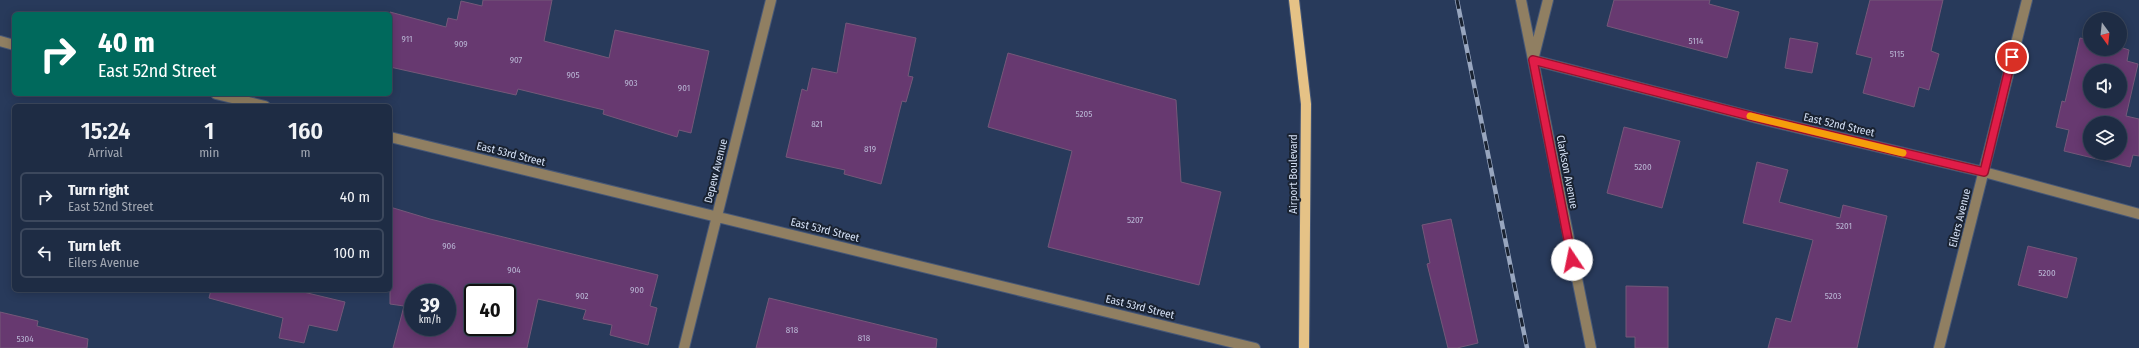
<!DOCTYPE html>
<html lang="en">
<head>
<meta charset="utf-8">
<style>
	body { margin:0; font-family:"Fira Sans Condensed",sans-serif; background:#26344b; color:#f1f3f6; height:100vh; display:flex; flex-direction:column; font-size:15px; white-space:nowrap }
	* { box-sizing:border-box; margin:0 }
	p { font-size:13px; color:#a1a7b2 }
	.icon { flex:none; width:22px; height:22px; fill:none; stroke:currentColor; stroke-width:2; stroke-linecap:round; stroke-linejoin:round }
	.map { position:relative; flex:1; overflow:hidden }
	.drawer { position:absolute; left:12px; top:104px; width:380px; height:188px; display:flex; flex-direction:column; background:#1e2c44; border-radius:6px; box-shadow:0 2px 10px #0003,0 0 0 1px #3c485d }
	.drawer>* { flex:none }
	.top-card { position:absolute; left:12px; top:12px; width:380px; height:84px; border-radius:6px; box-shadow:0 2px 10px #0003,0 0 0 1px #3c485d; background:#00695c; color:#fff; overflow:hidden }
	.needle { width:26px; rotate:165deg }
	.controls { position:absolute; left:2083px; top:12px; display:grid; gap:8px }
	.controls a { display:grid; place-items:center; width:44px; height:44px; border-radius:50%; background:#1e2c44; box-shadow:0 2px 10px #0003,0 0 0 1px #3c485d; font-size:20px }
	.speed { position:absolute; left:404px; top:284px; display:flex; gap:8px; font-size:20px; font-weight:700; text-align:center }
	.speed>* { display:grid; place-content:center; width:52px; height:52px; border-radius:50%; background:#1e2c44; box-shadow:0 2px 10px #0003,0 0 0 1px #3c485d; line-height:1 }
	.speed small { font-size:10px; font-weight:400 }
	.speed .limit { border:2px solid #111; border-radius:6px; background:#fff; color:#111 }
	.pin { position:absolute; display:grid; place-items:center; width:34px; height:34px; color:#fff; margin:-17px; border:2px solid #fff; border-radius:50%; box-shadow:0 1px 4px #0007 }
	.me { position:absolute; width:44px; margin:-22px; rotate:349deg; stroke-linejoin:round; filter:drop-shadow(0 0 3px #0008) }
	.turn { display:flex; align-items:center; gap:14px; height:84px; padding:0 20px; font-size:18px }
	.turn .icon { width:52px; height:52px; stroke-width:2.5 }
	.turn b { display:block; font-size:28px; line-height:34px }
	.eta { display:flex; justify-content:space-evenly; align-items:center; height:68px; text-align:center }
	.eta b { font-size:24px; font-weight:600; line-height:28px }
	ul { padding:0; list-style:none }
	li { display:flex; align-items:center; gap:12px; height:50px; margin:0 8px 6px; padding:0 12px; border:2px solid #3c485d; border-radius:6px }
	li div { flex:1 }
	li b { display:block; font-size:15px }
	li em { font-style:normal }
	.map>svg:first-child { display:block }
</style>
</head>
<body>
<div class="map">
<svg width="2139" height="348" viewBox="0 0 2139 348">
	<rect width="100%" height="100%" fill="#283a5b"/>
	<path fill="#673970" stroke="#745879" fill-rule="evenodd" d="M483,0h69l-8,41 65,17 6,-28 94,21 -18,82 -12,-3 -2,7 -74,-23 1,-4 -86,-21 -2,6 -126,-28v-55l56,15 2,-9 9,2 4,-19 21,5z
		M1614,0h96l-1,4 30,8 -12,46 -120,-32z
		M1870,0h73l-12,51 8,3 -10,36 -10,-3 -5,20 -51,-14 9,-35 -16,-4z
		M846,23l70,15 -8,38 5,1 -7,25 -4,-1 -21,83 -37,-10 1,-4 -59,-13 16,-68 5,2 5,-23 25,5z
		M1790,38l28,5 -6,30 -27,-5z
		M2080,38l10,2v9h30v-2l9,3 -2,11 11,3 -12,52 13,3v37l-6,-1 -3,12 -66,-16 5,-21 -13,-3 6,-26 3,1zM2090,71h30v30h-30zM2090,123h30v30h-30z
		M1008,53l168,47 5,82 40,10 -22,93 -151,-38 24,-96 -84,-24z
		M1624,127l56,14 -18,67 -55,-15z
		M1757,162l31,8 -9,32 61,16 3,-13 44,11 -30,132h-89l8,-30 15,4 22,-82 -70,-17z
		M390,207l40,12 228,56 -8,31 7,2 -9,37 -38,-10 2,-10 -29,-6 3,-9 -48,-11 -11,49h-134l11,-42 -14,-2zM413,293h34v34h-34zM473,293h34v34h-34z
		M1451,219l27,124 -21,5h-9l-21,-84 3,-1 -8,-38z
		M2028,246l49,12 -10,40 -49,-13z
		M1626,286l42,1v61h-33v-11h-9z
		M211,290h84l50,12 -8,29 -28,-6 -5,18 -25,-5 4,-20 -74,-20z
		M769,298l168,41 -1,9h-180z
		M0,312l38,9 -1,5 51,13 -1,9h-87z"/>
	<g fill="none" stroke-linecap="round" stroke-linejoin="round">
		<g stroke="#475877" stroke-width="12">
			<path id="minor" d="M1521,0l70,348
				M1548,0l-15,60 224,58 227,54 155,42
				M0,41l14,4
				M216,94l49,12
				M390,137l865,211
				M684,348l87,-348
				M1939,348l88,-348"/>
		</g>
		<g stroke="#475877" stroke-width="12">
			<path id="major" d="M1294,0l12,104 -2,244"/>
		</g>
		<use href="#minor" stroke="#907f62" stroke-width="10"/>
		<use href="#major" stroke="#e5c286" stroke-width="10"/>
		<g stroke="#98a6bf" stroke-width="4.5">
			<path id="rail" d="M1457,0l70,348"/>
		</g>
		<use href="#rail" stroke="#192231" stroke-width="3" stroke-dasharray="9" stroke-linecap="butt"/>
	</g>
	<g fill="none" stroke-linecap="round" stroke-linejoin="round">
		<g stroke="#92132f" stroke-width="10">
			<path id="route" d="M1572,260l-39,-200 225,58 226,54 28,-115"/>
		</g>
		<use href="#route" stroke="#e11d48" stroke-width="7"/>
		<path stroke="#f59e0b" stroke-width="7" d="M1750,116l153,37"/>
	</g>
	<g text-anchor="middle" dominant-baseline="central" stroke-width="4" stroke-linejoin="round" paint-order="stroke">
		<g font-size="9" fill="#b9b6d4">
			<text x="407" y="39">911</text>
			<text x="1696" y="41">5114</text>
			<text x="461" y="44">909</text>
			<text x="1897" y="54">5115</text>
			<text x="516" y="60">907</text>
			<text x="573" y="75">905</text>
			<text x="631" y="83">903</text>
			<text x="684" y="88">901</text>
			<text x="1084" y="114">5205</text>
			<text x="817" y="124">821</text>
			<text x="870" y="149">819</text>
			<text x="1643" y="167">5200</text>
			<text x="1135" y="220">5207</text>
			<text x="1844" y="226">5201</text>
			<text x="449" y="246">906</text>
			<text x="514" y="270">904</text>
			<text x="2047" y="273">5200</text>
			<text x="637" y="290">900</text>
			<text x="582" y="296">902</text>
			<text x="1833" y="296">5203</text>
			<text x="792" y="330">818</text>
			<text x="864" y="338">818</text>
			<text x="25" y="339">5304</text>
		</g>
		<g font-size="11" fill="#d4e0f5" stroke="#192231">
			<text transform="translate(1839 125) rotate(13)">East 52nd Street</text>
			<text transform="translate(511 154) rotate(14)">East 53rd Street</text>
			<text transform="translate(716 171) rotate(-76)">Depew Avenue</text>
			<text transform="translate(1567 172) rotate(79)">Clarkson Avenue</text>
			<text transform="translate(1293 174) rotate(-90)">Airport Boulevard</text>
			<text transform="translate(1960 218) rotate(-76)">Eilers Avenue</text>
			<text transform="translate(825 230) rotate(14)">East 53rd Street</text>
			<text transform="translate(1140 307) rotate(14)">East 53rd Street</text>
		</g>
	</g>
</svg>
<div class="controls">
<a><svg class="needle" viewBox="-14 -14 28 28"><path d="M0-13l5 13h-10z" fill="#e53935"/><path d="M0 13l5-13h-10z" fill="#a1a7b2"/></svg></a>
<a><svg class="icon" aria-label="sound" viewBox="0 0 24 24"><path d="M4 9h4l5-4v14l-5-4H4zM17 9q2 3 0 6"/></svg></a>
<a><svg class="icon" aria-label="layers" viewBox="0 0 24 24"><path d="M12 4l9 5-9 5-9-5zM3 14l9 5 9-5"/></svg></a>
</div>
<div class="speed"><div>39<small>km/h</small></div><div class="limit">40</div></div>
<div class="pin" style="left:2012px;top:57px;background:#d93025"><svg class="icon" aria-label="arrive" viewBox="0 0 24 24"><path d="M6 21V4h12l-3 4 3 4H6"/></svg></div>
<svg class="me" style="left:1572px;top:260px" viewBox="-20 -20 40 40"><circle r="19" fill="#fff"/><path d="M0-13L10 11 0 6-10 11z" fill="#e11d48"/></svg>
<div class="top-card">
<div class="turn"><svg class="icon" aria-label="right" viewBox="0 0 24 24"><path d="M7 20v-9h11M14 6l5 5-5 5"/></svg><div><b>40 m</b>East 52nd Street</div></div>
</div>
<section class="drawer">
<div class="eta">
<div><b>15:24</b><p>Arrival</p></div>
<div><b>1</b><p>min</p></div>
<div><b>160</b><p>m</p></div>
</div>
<ul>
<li><svg class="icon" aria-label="right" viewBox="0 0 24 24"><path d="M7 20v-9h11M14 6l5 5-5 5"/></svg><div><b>Turn right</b><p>East 52nd Street</p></div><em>40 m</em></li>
<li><svg class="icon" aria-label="left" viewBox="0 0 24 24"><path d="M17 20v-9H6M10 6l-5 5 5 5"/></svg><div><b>Turn left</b><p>Eilers Avenue</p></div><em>100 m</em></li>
</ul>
</section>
</div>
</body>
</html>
